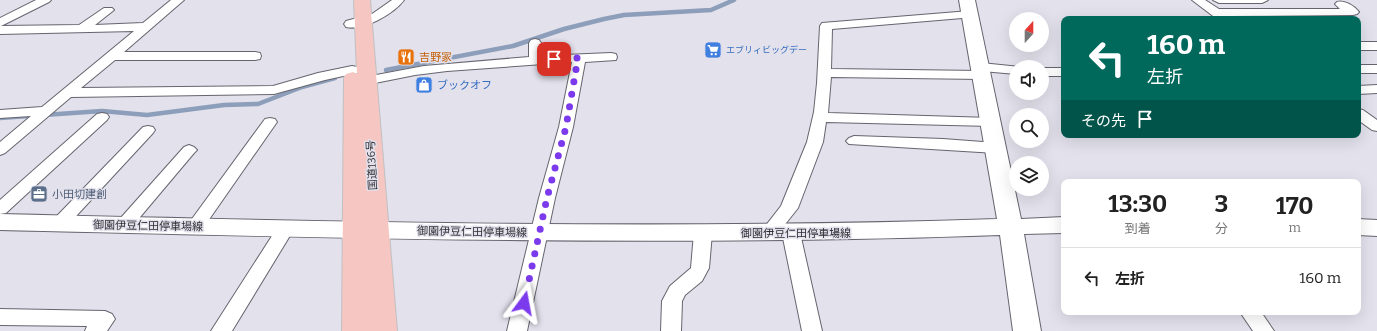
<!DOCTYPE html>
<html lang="ja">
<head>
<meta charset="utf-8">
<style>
	body { margin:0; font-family:Bitter,"Noto Sans JP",serif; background:#f2f2f2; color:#222; height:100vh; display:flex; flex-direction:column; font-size:15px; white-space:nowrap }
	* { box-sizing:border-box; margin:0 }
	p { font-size:13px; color:#767676 }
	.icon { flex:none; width:22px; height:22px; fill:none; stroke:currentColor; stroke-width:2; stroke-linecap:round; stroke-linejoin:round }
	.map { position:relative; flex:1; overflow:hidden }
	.details { position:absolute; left:1061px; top:179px; width:300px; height:136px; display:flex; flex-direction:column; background:#fff; border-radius:8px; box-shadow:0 4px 16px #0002 }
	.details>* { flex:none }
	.hud { position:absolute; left:1061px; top:16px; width:300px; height:122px; border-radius:8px; box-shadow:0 4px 16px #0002; background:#00695c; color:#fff; overflow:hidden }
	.needle { width:26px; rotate:21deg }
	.fabs { position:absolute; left:1009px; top:12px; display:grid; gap:8px }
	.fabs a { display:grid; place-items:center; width:40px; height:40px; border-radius:50%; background:#fff; box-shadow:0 4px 16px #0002; font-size:20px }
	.pin { position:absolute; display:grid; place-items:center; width:34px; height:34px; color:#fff; margin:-17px; border-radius:8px; box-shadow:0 2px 6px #0006 }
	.me { position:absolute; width:44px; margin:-22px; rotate:13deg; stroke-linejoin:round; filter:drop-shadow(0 0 3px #0008) }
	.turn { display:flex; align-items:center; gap:14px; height:84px; padding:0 20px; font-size:18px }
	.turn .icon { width:52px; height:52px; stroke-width:2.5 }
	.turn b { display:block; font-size:28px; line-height:34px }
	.then { display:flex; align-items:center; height:38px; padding:0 20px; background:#0003; gap:8px; font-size:15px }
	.eta { display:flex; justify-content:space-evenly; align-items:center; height:68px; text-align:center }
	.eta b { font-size:24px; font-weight:700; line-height:28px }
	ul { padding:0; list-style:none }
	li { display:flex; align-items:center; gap:12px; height:60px; padding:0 20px; border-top:1px solid #e0e0e0 }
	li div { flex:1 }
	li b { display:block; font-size:15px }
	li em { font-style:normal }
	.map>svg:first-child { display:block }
</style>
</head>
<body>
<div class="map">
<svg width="1377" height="331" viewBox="0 0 1377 331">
	<rect width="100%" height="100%" fill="#e2e1ec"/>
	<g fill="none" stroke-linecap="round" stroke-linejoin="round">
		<path stroke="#8c9eb9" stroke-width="4.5" d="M386,70l127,-24 51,-17 40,-10 20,-4 87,-5 23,-10
			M0,118l102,-7 45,4 77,-10 34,-1 44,-17 33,-9"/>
		<g stroke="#66656f" stroke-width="2">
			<path id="street" d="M36,0h15l-2,2 -48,24 78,-1 25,-17h8l2,2 -19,15 48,-2 28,-23h13l-60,52h131l5,1 1,3 -1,3 -5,1h-140l-34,28 192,-2 45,-13 34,-7 5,1 2,3 -2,3 -32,7 -51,14 -203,3 -66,56 -5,2v-13l31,-26 -31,2v-8l42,-3 92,-76 -134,3v-16z
				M392,0h12c-10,14 -41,31 -58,27l-2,-3 2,-3 26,-7z
				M1192,0h13l14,9h121l-5,-5 2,-2c8,-2 17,4 22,10l-2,2 -4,1 -124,1 2,3h-14z
				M1213,0h55l-6,3h-43z
				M970,11l4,2 2,2 -2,2 -142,12 -1,40 150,2 -5,-1 -2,-3 2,-3 5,-1 39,4h-4v7l-34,-3 5,1 2,3 -2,3 -5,1 -151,-2 -3,36 163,5 5,1 2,3 -2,3 -5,1 -165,-4 -3,20 -25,66 -23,29 -6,2 -6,-2 -3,-4 21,-27 26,-64 7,-30 3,-29 3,-57 2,-3z
				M535,39l4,1 2,3v13l70,-3 5,1 1,3 -1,3 -31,2 -12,65 -18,71 -28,133h-20l32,-133 20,-71 13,-65 -125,9 -32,4 -60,12 -5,-1 -2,-3 2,-3 5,-1 69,-13 105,-9v-14l2,-3z
				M1358,42h19v8h-19z
				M1358,65h19v8h-19z
				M1042,68h22v8h-22z
				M1377,85v8l-19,1v-8z
				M1358,109l5,1 14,10v11l-5,-1 -14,-10z
				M102,113l5,1 2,3 -2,3 -101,93 -6,1v-14l97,-86z
				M270,118l5,1 2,3 -76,109 -6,2 -6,-2 -3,-4 3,-4 76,-104z
				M148,126l5,1 2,3 -2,3 -87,94 -6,2 -6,-2 -3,-4 3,-4 89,-92z
				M854,136l89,3 53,4 5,2 3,3 -3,3 -5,2 -147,-9 -3,-3 3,-3z
				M189,145l5,2 3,3 -3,3 -64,76 -6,2 -6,-2 -3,-4 3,-4 66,-74z
				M285,223l6,2 3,4 -62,102h-21l68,-106z
				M703,227l6,2 3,4 -3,35 -7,13 -17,14 -3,6 -1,30h-20l1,-30 8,-15 21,-18 3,-35 3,-4z
				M791,227l6,2 3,4 22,98h-20l-20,-98 3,-4z
				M0,309l105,2 7,3 3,5 -8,12h-22l2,-5 -87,-1z
				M1240,312h21l13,19h-21z"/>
		</g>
		<g stroke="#66656f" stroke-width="2">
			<path id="secondary" d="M959,0h16l46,219 43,-2v16l-40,1 17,97h-28l-13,-96c-333,12 -667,3 -1000,-5v-16c332,8 665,16 997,5z
				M1358,219l19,1v16l-19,-1z"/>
		</g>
		<g stroke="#c1c0c2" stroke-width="2">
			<path id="highway" d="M354,0h16l27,331h-55l2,-253 2,-4 7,-2 4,2z"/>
		</g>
		<use href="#street" fill="#fff" fill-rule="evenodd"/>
		<use href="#secondary" fill="#fff" fill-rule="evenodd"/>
		<use href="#highway" fill="#f5c6c2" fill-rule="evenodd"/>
	</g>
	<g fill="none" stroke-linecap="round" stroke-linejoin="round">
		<path stroke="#7c3aed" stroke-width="7" stroke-dasharray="0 12.6" d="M524,303l23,-105 19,-71 12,-69 -24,1"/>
	</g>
	<defs>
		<g id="supermarket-square" transform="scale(0.9)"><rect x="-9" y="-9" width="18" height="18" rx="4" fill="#3f7fe0" stroke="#e2e1ec"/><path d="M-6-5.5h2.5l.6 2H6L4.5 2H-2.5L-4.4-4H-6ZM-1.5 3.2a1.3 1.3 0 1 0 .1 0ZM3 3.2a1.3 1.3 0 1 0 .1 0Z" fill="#fff"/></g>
		<g id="restaurant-square" transform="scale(0.9)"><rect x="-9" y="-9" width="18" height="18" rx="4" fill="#e8710a" stroke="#e2e1ec"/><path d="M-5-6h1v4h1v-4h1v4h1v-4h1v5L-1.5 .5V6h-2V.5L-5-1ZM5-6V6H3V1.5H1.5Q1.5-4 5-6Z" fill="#fff"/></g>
		<g id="shop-square" transform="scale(0.9)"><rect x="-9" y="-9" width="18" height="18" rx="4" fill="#3f7fe0" stroke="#e2e1ec"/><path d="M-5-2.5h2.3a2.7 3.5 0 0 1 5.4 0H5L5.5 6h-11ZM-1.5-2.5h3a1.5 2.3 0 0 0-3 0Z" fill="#fff"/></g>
		<g id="office-square" transform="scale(0.9)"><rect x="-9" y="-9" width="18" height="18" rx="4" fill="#5c6f8a" stroke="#e2e1ec"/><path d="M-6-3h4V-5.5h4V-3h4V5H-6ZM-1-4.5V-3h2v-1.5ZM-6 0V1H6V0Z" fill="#fff"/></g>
	</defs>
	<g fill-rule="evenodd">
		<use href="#supermarket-square" x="713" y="50"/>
		<use href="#restaurant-square" x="406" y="57"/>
		<use href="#shop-square" x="424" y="85"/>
		<use href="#office-square" x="39" y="194"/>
	</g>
	<g text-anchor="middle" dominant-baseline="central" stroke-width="3" stroke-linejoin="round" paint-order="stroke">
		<g font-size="9" fill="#366cbe" stroke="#e2e1ec" text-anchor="start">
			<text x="726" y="50">エブリィビッグデー</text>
		</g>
		<g font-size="11" fill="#c56008" stroke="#e2e1ec" text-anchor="start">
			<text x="419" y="57">吉野家</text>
		</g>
		<g font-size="11" fill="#366cbe" stroke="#e2e1ec" text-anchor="start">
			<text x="437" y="85">ブックオフ</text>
		</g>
		<g font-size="11" fill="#2f2e33" stroke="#e2e1ec">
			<text transform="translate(372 165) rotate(-93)">国道136号</text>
			<text transform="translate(148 226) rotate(1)">御園伊豆仁田停車場線</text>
			<text transform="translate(472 232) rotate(1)">御園伊豆仁田停車場線</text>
			<text x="796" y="233">御園伊豆仁田停車場線</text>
		</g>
		<g font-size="11" fill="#4e5e75" stroke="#e2e1ec" text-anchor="start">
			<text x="52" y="194">小田切建創</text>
		</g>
	</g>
</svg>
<div class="fabs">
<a><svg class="needle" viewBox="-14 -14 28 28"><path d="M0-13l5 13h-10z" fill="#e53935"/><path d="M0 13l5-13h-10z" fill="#767676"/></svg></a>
<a><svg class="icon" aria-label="sound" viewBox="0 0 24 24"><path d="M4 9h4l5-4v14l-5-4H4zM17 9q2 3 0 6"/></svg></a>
<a><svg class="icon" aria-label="search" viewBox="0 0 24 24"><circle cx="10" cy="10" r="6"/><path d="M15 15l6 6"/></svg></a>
<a><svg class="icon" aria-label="layers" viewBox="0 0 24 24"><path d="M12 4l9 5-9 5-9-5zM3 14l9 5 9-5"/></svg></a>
</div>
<div class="pin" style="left:554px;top:59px;background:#d93025"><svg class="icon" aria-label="arrive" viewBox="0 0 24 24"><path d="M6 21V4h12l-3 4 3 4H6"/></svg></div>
<svg class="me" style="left:524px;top:303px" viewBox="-20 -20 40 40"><path d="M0-17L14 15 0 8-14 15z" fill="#7c3aed" stroke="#fff" stroke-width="4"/></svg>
<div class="hud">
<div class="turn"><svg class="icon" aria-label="left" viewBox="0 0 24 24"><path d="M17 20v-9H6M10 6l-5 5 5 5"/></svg><div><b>160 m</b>左折</div></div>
<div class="then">その先<svg class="icon" aria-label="arrive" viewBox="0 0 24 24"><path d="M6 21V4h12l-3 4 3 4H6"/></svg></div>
</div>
<section class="details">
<div class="eta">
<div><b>13:30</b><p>到着</p></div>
<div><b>3</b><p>分</p></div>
<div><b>170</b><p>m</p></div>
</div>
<ul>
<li><svg class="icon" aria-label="left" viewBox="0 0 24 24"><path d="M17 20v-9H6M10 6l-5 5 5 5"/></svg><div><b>左折</b></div><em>160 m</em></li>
</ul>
</section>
</div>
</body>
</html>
